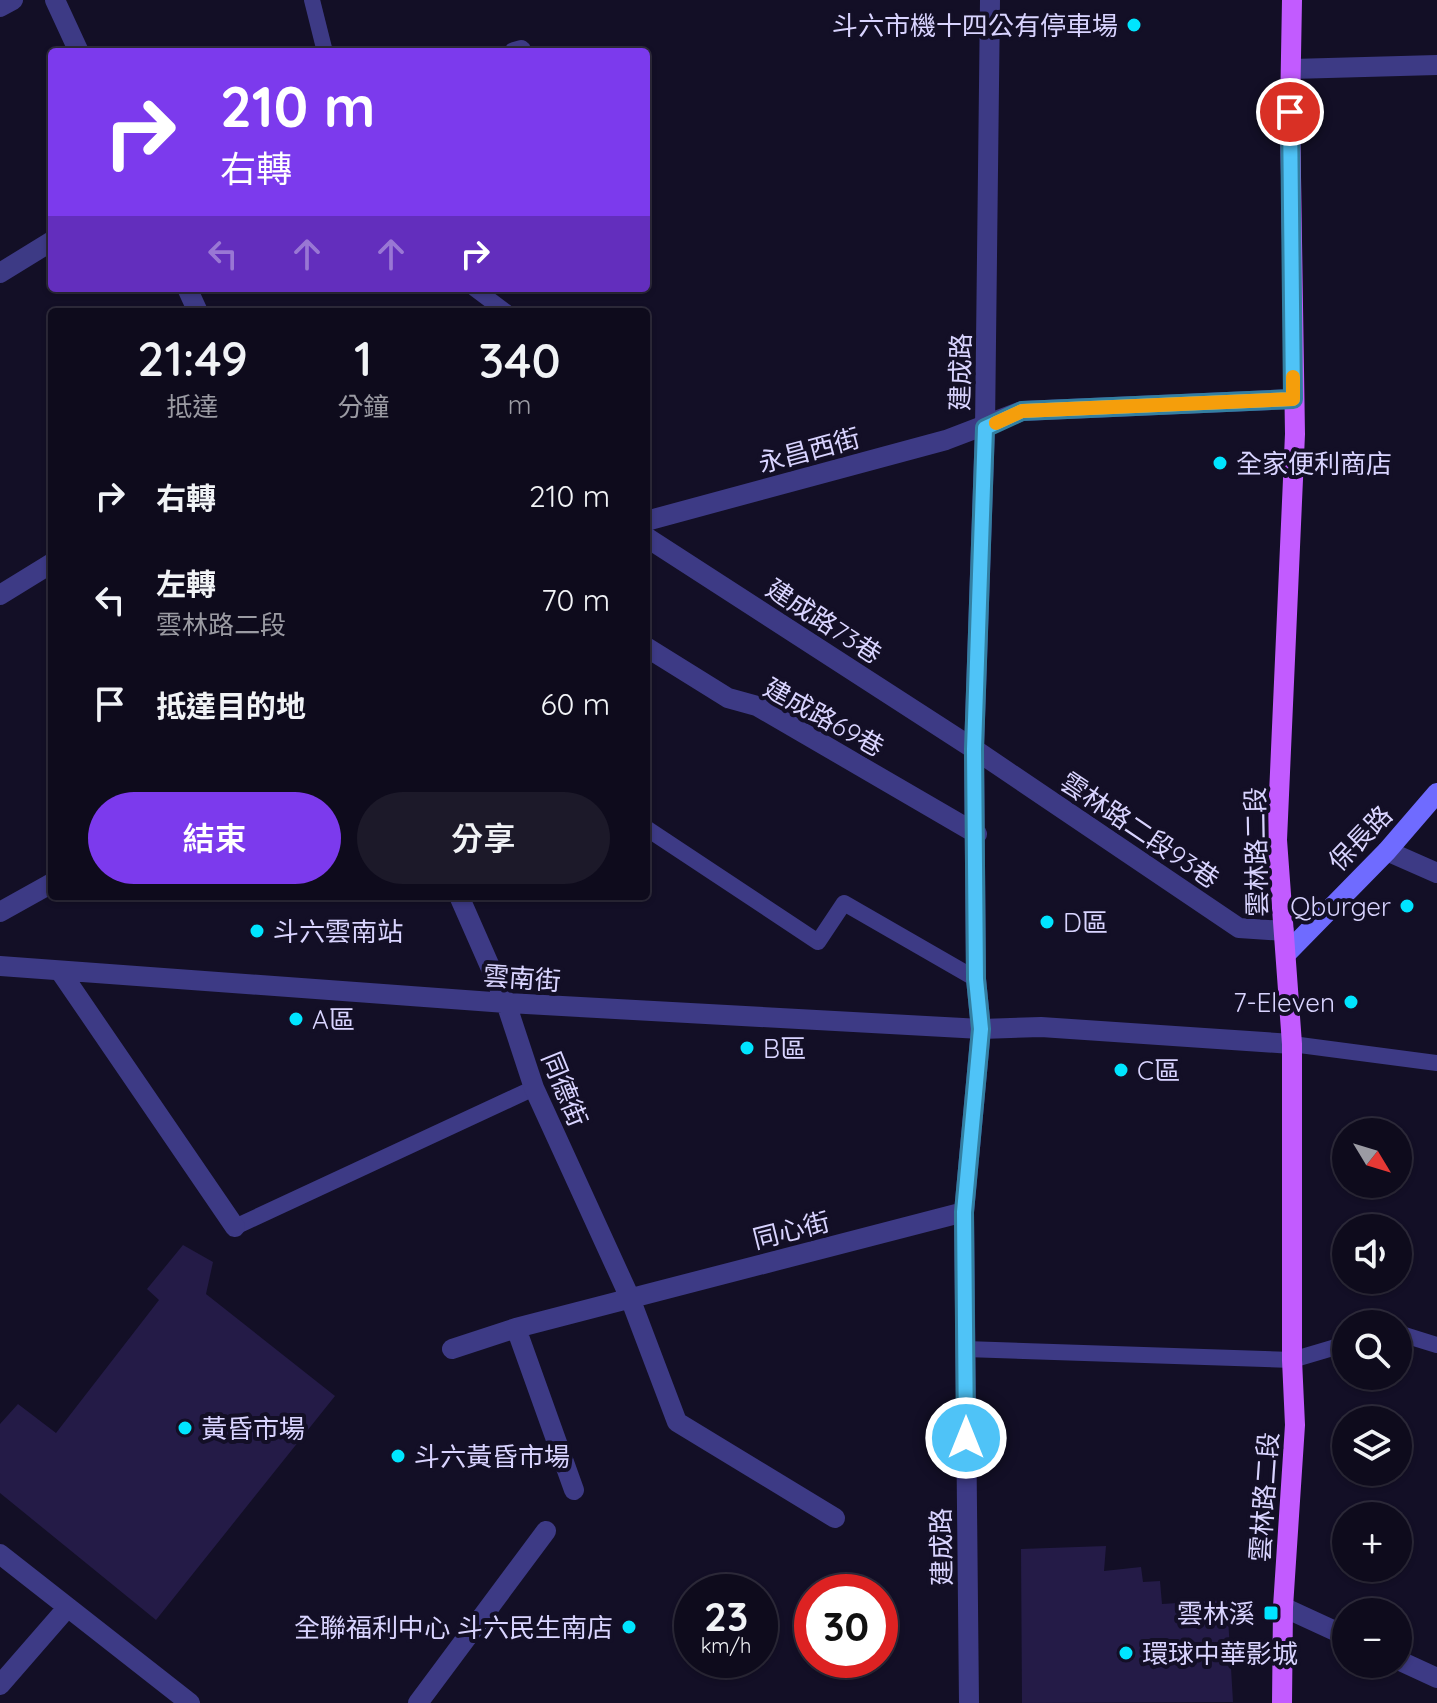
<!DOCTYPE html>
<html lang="zh-TW">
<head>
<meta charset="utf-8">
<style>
	body { margin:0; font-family:Quicksand,"Noto Sans TC",sans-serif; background:#1c1929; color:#f1f3f6; height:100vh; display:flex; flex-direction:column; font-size:30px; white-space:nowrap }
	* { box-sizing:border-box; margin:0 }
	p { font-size:26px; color:#9b9ba3 }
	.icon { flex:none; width:44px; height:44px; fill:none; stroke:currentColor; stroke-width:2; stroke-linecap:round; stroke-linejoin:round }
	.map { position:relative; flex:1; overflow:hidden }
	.sheet { position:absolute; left:48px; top:308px; width:602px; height:592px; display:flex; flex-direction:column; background:#0e0b1c; border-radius:8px; box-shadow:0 2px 6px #0004,0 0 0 2px #2e2b3b }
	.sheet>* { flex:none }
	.guide { position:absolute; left:48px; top:48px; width:602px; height:244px; border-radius:8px; box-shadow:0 2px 6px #0004,0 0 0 2px #2e2b3b; background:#7c3aed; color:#fff; overflow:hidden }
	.needle { width:52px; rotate:128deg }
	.buttons { position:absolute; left:1332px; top:1118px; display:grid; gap:16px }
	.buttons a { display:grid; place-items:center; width:80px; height:80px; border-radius:50%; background:#0e0b1c; box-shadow:0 2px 6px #0004,0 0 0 2px #2e2b3b; font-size:40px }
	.speed { position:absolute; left:674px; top:1574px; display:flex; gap:16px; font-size:40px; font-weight:700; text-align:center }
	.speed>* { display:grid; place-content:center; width:104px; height:104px; border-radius:50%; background:#0e0b1c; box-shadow:0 2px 6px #0004,0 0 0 2px #2e2b3b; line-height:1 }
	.speed small { font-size:20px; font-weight:400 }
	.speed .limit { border:12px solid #d22; background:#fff; color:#111 }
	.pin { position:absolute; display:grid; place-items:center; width:68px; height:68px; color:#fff; margin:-34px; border:4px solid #fff; border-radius:50%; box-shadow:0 2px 8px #0007 }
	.me { position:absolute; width:88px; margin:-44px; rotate:0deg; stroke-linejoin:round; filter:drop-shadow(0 0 6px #0008) }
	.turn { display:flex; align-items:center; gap:28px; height:168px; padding:0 40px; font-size:36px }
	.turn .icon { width:104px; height:104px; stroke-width:2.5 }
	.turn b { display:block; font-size:56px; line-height:68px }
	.lanes { display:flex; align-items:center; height:76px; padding:0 40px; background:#0003; justify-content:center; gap:40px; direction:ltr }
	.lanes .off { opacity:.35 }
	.eta { display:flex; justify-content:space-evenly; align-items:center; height:136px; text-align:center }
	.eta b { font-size:48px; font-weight:600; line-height:56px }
	.cta { display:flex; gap:16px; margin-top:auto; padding:16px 40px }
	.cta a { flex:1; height:92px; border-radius:48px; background:#7c3aed; color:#fff; font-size:32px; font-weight:600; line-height:92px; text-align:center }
	.cta a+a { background:#1c1929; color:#f1f3f6 }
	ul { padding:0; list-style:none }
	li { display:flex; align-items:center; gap:24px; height:104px; padding:0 40px }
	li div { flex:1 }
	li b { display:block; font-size:30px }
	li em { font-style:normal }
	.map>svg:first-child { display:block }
</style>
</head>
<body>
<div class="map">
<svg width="1437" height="1703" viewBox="0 0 1437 1703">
	<rect width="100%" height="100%" fill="#130f26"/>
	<path fill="#241b47" d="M183,1245l30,17 -7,32 129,102 -179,224 -156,-127v-69l18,-20 38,29 103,-133 -12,-11z
		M1106,1546l-2,25 37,-4 2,15 17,-1 2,23 65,-4 6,102 -211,1 -1,-154z"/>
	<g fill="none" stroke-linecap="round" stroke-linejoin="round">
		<path stroke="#3d3a85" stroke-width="16" d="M312,0l13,52
			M474,288l32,24
			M646,828l172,114 26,-39 132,76
			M1292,1044l145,19
			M235,1227l299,-139
			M1398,1333l39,12
			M965,1349l327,11 54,-16"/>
		<path stroke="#3d3a85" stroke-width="20" d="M55,0l24,52
			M0,7l13,-7
			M514,52l7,-2
			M1292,69l145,-4
			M0,273l52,-32
			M187,288l11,24
			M646,521l300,-81 76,-29 271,-12
			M646,537l328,212 265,179 45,3
			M0,595l52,-32
			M646,647l82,51 29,8 220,128
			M1387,851l50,22
			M459,896l47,107 28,85 96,210 47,124 158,96
			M0,912l52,-29
			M0,966l506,37 475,26 60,-2 251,17
			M60,971l175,256
			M516,1328l58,162
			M452,1349l64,-21 448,-116
			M0,1554l190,149
			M1283,1607l63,29
			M1398,1660l39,18
			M0,1685l67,-77
			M418,1703l128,-172
			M969,1703l-5,-491 17,-183 -5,-50 -2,-230 11,-321 5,-428"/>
		<path stroke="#6f6bff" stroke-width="20" d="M1287,953l100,-102 50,-58"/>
		<path stroke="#c25bff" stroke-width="20" d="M1282,1703l1,-96 12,-182 -3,-65v-316l-15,-204 18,-406 -5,-322 2,-112"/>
	</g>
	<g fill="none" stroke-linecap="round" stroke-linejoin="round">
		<g stroke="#337fa1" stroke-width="20">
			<path id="route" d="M966,1438l-2,-226 17,-183 -5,-50 -2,-230 11,-321 37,-17 271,-12 -3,-287"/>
		</g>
		<use href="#route" stroke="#4fc3f7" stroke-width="14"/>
		<path stroke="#f59e0b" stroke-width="14" d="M996,423l26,-12 271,-12v-22"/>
	</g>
	<g fill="#00e5ff" stroke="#130f26" stroke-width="3">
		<circle cx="1134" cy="25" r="8"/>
		<circle cx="1220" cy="463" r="8"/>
		<circle cx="1407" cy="906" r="8"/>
		<circle cx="1047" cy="922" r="8"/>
		<circle cx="257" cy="931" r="8"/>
		<circle cx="1351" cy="1002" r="8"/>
		<circle cx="296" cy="1019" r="8"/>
		<circle cx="747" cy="1048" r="8"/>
		<circle cx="1121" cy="1070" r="8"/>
		<circle cx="185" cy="1428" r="8"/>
		<circle cx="398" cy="1456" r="8"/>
		<rect x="1263" y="1605" width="16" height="16" rx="4"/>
		<circle cx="629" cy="1627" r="8"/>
		<circle cx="1126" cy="1653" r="8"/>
	</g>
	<g text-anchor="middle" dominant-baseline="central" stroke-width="8" stroke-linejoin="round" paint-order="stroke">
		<g font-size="26" fill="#d9d4ff" stroke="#130f26" text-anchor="start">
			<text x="1118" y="25" text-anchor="end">斗六市機十四公有停車場</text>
			<text x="1236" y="463">全家便利商店</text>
			<text x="1391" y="906" text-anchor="end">Qburger</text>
			<text x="1063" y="922">D區</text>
			<text x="273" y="931">斗六雲南站</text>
			<text x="1335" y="1002" text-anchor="end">7-Eleven</text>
			<text x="312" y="1019">A區</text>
			<text x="763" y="1048">B區</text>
			<text x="1137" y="1070">C區</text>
			<text x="201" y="1428">黃昏市場</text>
			<text x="414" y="1456">斗六黃昏市場</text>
			<text x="1255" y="1613" text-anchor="end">雲林溪</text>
			<text x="613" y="1627" text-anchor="end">全聯福利中心 斗六民生南店</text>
			<text x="1142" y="1653">環球中華影城</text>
		</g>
		<g font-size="26" fill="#d9d4ff" stroke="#130f26">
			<text transform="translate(960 372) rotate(-89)">建成路</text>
			<text transform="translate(809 450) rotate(-15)">永昌西街</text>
			<text transform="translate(824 621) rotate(33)">建成路73巷</text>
			<text transform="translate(824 717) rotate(29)">建成路69巷</text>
			<text transform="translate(1140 830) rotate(34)">雲林路二段93巷</text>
			<text transform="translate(1360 838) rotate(-46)">保長路</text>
			<text transform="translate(1256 852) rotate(-91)">雲林路二段</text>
			<text transform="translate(522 978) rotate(4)">雲南街</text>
			<text transform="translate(565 1089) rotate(68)">同德街</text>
			<text transform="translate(791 1230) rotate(-14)">同心街</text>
			<text transform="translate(1264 1497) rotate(-86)">雲林路二段</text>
			<text transform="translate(941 1547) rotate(-91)">建成路</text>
		</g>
	</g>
</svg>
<div class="buttons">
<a><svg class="needle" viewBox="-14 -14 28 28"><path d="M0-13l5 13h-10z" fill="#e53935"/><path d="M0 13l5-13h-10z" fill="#9b9ba3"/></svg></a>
<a><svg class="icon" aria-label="sound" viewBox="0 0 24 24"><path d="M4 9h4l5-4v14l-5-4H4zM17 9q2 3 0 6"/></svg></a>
<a><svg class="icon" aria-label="search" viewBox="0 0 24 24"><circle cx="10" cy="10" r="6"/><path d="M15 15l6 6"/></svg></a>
<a><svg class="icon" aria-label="layers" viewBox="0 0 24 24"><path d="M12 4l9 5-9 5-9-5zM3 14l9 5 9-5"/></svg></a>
<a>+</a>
<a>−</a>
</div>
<div class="speed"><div>23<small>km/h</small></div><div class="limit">30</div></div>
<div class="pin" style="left:1290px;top:112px;background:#d93025"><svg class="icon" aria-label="arrive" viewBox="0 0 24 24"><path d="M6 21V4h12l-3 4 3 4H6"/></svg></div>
<svg class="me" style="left:966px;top:1438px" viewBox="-20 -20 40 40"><circle r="17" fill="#4fc3f7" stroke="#fff" stroke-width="3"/><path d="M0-11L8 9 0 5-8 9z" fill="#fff"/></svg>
<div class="guide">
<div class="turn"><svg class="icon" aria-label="right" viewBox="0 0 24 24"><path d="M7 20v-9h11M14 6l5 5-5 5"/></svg><div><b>210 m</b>右轉</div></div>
<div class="lanes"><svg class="icon off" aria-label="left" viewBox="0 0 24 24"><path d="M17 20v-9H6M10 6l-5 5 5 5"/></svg><svg class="icon off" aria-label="ahead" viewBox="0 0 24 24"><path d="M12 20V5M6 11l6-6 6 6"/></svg><svg class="icon off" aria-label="ahead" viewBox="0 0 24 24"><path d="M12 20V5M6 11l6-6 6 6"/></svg><svg class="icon" aria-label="right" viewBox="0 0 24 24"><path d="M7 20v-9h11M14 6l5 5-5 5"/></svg></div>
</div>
<section class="sheet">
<div class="eta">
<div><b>21:49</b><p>抵達</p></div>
<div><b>1</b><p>分鐘</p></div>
<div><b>340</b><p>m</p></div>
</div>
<ul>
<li><svg class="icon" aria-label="right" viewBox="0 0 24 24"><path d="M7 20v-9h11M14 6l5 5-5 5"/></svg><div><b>右轉</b></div><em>210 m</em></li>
<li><svg class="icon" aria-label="left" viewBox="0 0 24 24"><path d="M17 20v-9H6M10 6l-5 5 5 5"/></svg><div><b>左轉</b><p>雲林路二段</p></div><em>70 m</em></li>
<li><svg class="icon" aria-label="arrive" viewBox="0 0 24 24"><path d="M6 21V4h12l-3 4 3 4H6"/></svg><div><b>抵達目的地</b></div><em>60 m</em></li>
</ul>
<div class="cta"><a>結束</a><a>分享</a></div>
</section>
</div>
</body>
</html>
